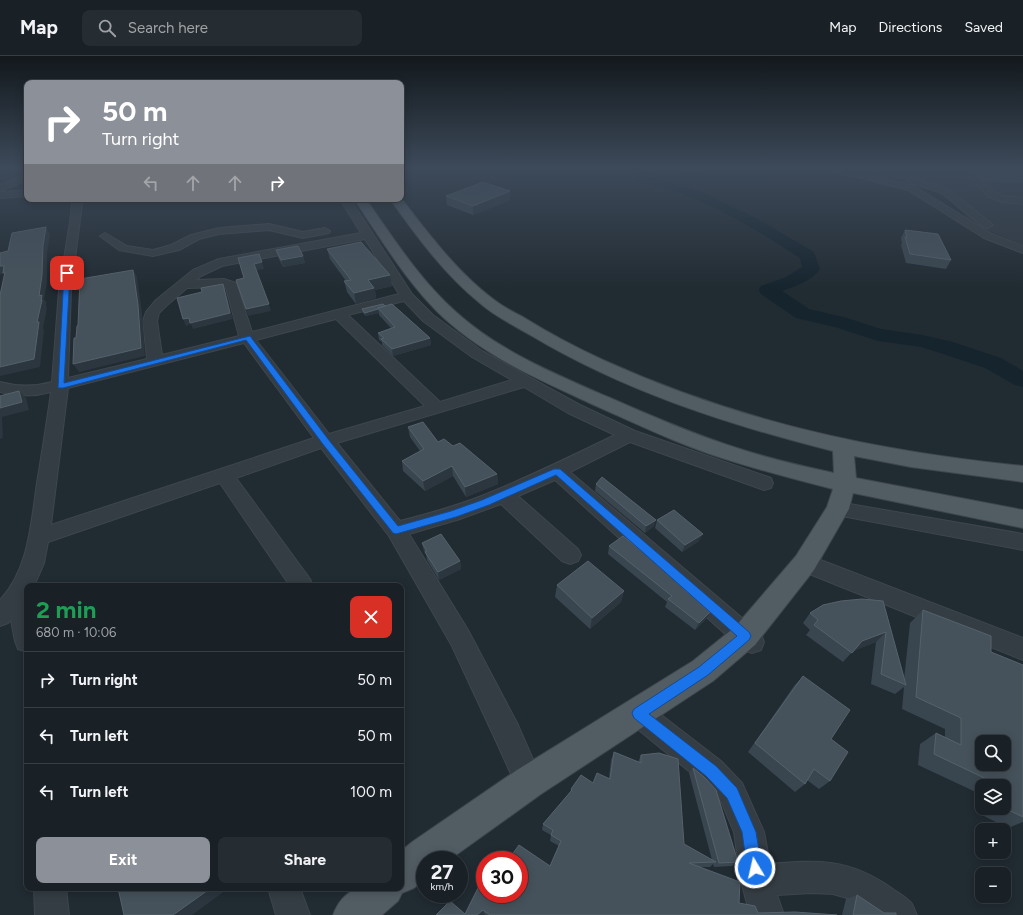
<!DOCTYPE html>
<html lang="en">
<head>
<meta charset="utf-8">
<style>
	body { margin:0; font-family:Figtree,sans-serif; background:#262d32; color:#f1f3f6; height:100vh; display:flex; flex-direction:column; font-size:15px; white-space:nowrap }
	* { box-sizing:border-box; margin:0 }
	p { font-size:13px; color:#9fa3a7 }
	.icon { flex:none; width:22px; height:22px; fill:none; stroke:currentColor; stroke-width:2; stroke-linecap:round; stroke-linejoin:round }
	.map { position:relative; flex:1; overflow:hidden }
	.drawer { position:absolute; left:24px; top:527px; width:380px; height:308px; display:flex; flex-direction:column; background:#192026; border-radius:8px; box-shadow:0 2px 10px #0003,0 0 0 1px #373e43 }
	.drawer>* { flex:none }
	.banner { position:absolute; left:24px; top:24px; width:380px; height:122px; border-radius:8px; box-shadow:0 2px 10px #0003,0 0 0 1px #373e43; background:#8c9099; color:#fff; overflow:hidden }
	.buttons { position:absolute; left:975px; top:679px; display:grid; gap:8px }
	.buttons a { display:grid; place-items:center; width:36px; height:36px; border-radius:8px; background:#192026; box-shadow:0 2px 10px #0003,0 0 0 1px #373e43; font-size:20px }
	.speed { position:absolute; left:416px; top:795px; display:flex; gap:8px; font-size:20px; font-weight:700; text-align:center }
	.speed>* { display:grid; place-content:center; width:52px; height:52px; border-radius:50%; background:#192026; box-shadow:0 2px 10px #0003,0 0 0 1px #373e43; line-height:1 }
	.speed small { font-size:10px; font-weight:400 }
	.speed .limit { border:6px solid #d22; background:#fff; color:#111 }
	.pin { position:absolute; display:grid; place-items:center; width:34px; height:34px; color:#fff; margin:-17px; border-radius:8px; box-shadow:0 2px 6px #0006 }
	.me { position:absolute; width:44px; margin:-22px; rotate:351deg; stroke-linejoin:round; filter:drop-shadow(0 0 3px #0008) }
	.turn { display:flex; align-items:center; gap:14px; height:84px; padding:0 12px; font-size:18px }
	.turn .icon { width:52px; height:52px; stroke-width:2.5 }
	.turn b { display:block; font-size:28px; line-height:34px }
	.lanes { display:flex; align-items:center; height:38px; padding:0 12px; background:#0003; justify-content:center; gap:20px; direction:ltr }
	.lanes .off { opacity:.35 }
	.round { display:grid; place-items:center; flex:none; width:42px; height:42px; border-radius:8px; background:#262d32 }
	.headline { display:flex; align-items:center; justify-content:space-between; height:68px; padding:0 12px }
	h1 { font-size:24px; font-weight:700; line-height:30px; color:#1e9e55 }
	.button { display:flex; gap:8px; margin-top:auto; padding:8px 12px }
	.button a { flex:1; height:46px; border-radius:8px; background:#8c9099; color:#fff; font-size:16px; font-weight:700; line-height:46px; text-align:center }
	.button a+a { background:#262d32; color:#f1f3f6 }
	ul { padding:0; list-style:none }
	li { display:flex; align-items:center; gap:12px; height:56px; padding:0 12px; border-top:1px solid #373e43 }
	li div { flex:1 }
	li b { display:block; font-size:15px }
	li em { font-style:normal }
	header { display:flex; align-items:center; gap:24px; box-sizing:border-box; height:56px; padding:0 20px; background:#192026; border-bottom:1px solid #373e43 }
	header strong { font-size:19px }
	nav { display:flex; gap:22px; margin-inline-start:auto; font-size:14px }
	.search { width:280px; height:36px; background:#262d32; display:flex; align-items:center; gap:10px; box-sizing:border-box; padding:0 14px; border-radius:8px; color:#9fa3a7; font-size:15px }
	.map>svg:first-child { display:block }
</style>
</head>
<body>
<header>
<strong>Map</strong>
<div class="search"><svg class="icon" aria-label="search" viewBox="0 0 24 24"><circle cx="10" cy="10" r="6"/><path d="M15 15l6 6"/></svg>Search here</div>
<nav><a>Map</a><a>Directions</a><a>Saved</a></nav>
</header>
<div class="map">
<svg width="1023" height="859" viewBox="0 0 1023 859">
	<rect width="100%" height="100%" fill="#212b32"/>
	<path fill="#2f3840" d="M848,113h175v76l-36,-15 -17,-10 -19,-18 -15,-11 -18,-7z"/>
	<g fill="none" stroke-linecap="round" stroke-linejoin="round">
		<path stroke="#16242e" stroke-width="2.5" d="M642,119c32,4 45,2 76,-6"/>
		<path fill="#16242e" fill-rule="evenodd" d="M635,113h12l2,8 32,8 21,7 50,24 62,36 6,17c-8,12 -25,17 -38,22l27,18 38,9 34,11 41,6 31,7 48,16 22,13v16l-8,-2 -30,-17 -48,-16 -16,-5 -43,-6 -43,-14 -39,-9 -35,-24 -2,-4 2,-4 25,-9 16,-10 -2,-9c-39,-26 -79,-50 -123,-66 -13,-4 -26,-6 -39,-10z"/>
		<path fill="#3c464e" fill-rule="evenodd" d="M977,113l46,2v12l-46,-2 -7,-2 -3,-4 3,-4z"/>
		<g stroke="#3e464d" stroke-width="2">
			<path id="minor" d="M831,113h13l70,17 78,48 31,12v7l-39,-15 -76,-48 -76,-19z
				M960,113h9l26,24 9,3 19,2v6l-21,-2 -13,-5z
				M27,118v6l-27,11v-6z
				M911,121l37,12 45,36 -5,3 -4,-1 -42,-34 -34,-11 -1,-2z
				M27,134v6l-27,2v-6z
				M71,143h10l1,5 -11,86 -3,88 79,-19 -4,-38 3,-9 10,-12 37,-30 26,-11 142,-26 -21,-34h10l62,95 21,21 49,36 98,54 55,26 136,47 2,5 -2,5 -7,2 -134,-48 -60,30 191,162 3,8 -3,8 -9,3 -9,-3 -188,-170 -37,16 60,53 3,6 -3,6 -8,3 -8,-3 -61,-57 -41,15 -51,15 59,96 49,93 26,59 -4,10 -10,4 -10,-4 -22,-49 -45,-97 -63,-110 -68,-88 -85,30 74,101 3,7h-23l-70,-103 -172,59 -4,21 -10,23h-7v66l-9,-3 -3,-8 -4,-21 -3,3 -8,3v-26c29,-31 31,-77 37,-117 5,-31 10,-61 14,-91 -18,5 -33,4 -51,0v-10c19,5 34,5 52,0l7,-92 11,-68 2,-18zM365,183l34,55 -147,38 -16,-49 -12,-4 -28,1 5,-4 21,-10zM223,231l3,1 13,48 -77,19 -5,-34 2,-8 7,-7 21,-18zM404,245l19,20 49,36 40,23 -72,22 -92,-87zM336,263l89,87 -96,28 -73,-94zM244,287l70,95 -263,87 17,-137zM524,331l44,26 47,22c-45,22 -90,44 -136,62 -26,10 -52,17 -79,24l-63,-78z
				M269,168l34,8 22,-4 5,3 -1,2 -26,5 -34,-8 -50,4 -20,5 -20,11 -26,6 -34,-6 -19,-14 5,-3 22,13 26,4 18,-5 20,-10 28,-7z
				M838,446l185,32v16l-192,-36 -3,-5 3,-5z
				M805,498l218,84v22l-226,-91 -3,-6 3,-6z
				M638,644l9,4 74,57 21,22 22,49 6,32c48,-4 78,-6 120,23 6,5 17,10 22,17 2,3 3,8 5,11h-44l-26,-17 -14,-4 -21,-1 -35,2 7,20h-34l-9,-34 -7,-49 -12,-29 -21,-22 -72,-59 -4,-9 4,-9z
				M34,832h32l3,27h-34z
				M268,832h32l10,27h-34z"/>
		</g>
		<g stroke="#3e464d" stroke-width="2">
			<path id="major" d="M401,142c28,36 55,73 92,101 9,7 20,13 30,18 26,16 52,30 80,43 137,62 272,91 420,106v16l-112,-15 -57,-11 2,22 167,32v18l-170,-35 -4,16 -35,61 -59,75 -42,36 -172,113 -92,66h-24v19l-11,9 -12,5 -4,8 -16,14h-49c14,-35 36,-27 68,-27v-37l11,-9 105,-72 176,-109 42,-34 61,-71 31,-49 6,-18c-36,-9 -73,-19 -108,-30 -45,-14 -88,-35 -131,-54 -52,-24 -106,-47 -149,-86 -37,-34 -63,-79 -91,-120h12c27,39 54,81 90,113 43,39 99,62 152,85 43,19 87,38 132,52 31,10 62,17 94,24l-1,-22c-104,-26 -209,-60 -301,-115 -17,-10 -36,-19 -51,-32 -36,-29 -64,-67 -91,-105z"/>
		</g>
		<use href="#minor" fill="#343d43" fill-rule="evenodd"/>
		<use href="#major" fill="#525c63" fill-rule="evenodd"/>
	</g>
	<path fill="#3a464f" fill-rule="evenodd" d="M510,135v9l-37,15 -26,-10 -1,-9z
		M905,174l46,30 -5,9 -40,-6 -5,-18 1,-2 -1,-5z
		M327,193l63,26 2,11 -17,4 1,8 -20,6 -9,-12 -3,-11h2l-16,-22z
		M276,194l27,6 2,7 -22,4 -5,-10z
		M385,250l45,32 1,7 -38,11 -11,-11v-3l-3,-2 -1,-7 13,-5 -12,-13v-2l-13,3 -3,-3 -1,-4z
		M408,371l30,15 15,4 44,28 1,10 -32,13 -13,-21 -28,15 -22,-20 -1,-10 18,-10 -10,-14z
		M596,428l58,42 -9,7 -50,-42z
		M657,464l42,21 -17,11 -27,-24z
		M422,487l38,18 1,8 -22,11 -12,-20 -1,-6 -2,-3z
		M609,490l101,66 -4,7 -11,11 -30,-23 2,-5 -59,-48z
		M557,529l67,6 -3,11 -31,27 -35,-32z
		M883,545l21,79 6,-57 13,-13 68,42 32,13v157l-15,6 -28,-14v-20l-62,-29 2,-21 16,-11 9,4v-8l-43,-20 2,-22 -9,7 -24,-10 5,-42 -23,9 -10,11 -37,-27 4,-5 -7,-7 7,-10zM982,730h22v22h-22z
		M803,620l28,63 -1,42 -11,8 -12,-9 -2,4 -10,8 -47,-40 46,-66z
		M614,696l24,10 3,-7 43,89 28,16 -23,-87 4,-5 45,94 -6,4 -18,1 -1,-3 -3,3h-10l39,36 19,10 79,2h-352l-1,-1 -2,1h-46l29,-1 20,-20 65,-28 9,-20 -9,-5 1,-6 -9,-5 1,-6 27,-30 1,-5 38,-11 2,-18z
		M857,839l27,18 12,2h-54l4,-16z"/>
	<path fill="#2b363e" d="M510,135v9l-37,15v-9z
		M46,171l4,7 -3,19v29l-3,17 2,3v4l1,2 -4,20 1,2 -4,37 -40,9v-9l37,-45 4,-21 -2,-5 4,-50z
		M303,200l2,7 -22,4 -2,-7z
		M262,206l2,7 -8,1 -2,-6z
		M0,210h4l4,14 -4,-6h-4z
		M133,214l4,7 5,35 3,44 -66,16 -6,-8z
		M390,219l2,11 -17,4 1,8 -20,6 -2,-11 14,-13z
		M223,228l2,6 8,29 -40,10 -2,-5 -5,2 -3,-7z
		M269,248l2,7 -23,5 -2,-7z
		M378,253l1,4 -13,3 -1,-3z
		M430,282l1,7 -38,11 -1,-7z
		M19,335l7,7 3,12 -27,7 1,21 -3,1v-31z
		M452,410l1,10 -28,15 -2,-10z
		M497,418l1,10 -32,13 -1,-10z
		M656,464l-2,6 -9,7 1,-7z
		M703,478l-4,7 -17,11 3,-7z
		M460,505l1,8 -22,11 -1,-8z
		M624,535l-3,11 -31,27 2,-11z
		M710,556l-4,7 -11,11 4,-7z
		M886,576l-10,10 -23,9 9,-10z
		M211,832h18l-37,27h-19z
		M483,854l1,4 -2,1h-5z"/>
	<path fill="#46525b" stroke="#56626b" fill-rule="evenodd" d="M483,126l27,9 -37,15 -27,-10z
		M46,171l-3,19 -1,29 -3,21 3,-1 -1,6 1,-1 -5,22h2l-5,37 -34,8v-72l5,-23 -2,1 1,-7h-4v-13l8,-2 4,-18z
		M905,174l33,4 13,26 -41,-6 -5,-17h2z
		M361,186l29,33 -22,5 6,8 -20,5 -10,-12 7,-1 -24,-31z
		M298,190l5,10 -22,4 -5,-10z
		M259,198l3,8 -8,2 15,40 -23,5 -10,-29 8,-2 -6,-20z
		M133,214l5,35 3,43 -68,16 1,-26h2l1,-12 1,-1 2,-46z
		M223,228l7,29 -40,10 -1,-5 -6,1 -6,-21 25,-6 -1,-4z
		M383,248l2,2 -7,2v1l-13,4 -3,-4z
		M392,248l38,34 -38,11 -11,-10 3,-1 -6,-5 17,-6 -17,-19z
		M19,335l3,11 -22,6v-12z
		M423,366l15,20 6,-3 9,7 7,-3 37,31 -32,13 -13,-21 -29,15 -21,-20 22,-12 -16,-22z
		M602,421l54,43 -10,6 -50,-42z
		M674,454l29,24 -18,11 -28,-25z
		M441,478l19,27 -22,11 -13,-20 2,-1 -5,-8z
		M623,480l20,16 67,60 -11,11 -31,-24 4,-3 -63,-50z
		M588,505l36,30 -32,27 -35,-33z
		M862,543l21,2 23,84 -25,-11 5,-42 -24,9 -10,12 -38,-28 4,-5 -8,-7 13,-8 18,-4z
		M923,554l68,26v16l32,13v152l-19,-9v-22h-5v-1l-65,-31 2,-21 25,12v-27l-45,-21zM982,686h22v22h-22z
		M803,620l47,34 -19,29 17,13 -18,29 -16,-12 -9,15 -50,-41z
		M614,696l27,11v-8l18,-2 19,6 6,85 32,18 -27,1 51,19 -1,21 16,3 3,7 37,-1 42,3h-347l-7,-5 -6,5h-41l14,-14 15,13 20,-40v20h34v-34h-11l11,-15 31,21 11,-25 -10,-6 2,-5 -10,-6 29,-34 -1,-1 10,-14 12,8 4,-10 13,6z
		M693,712l11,9 12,13 22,72 -19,1z
		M118,832h93l-38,27h-49z
		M857,839l27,18h12v2h-43z"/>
	<linearGradient id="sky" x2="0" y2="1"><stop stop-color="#12181c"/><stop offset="0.48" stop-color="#3d4a5a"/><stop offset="1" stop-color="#3d4a5a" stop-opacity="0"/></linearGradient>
	<rect width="1023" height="233" fill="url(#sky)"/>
	<path fill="#1a73e8" stroke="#114b97" d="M67,215l3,2 -6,110 186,-47 78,103 70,87 53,-15 31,-11 72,-31h6l189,163 2,4 -2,4 -41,35 -59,39 67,52 21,22 19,44 6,36 -2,6 -5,2 -6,-2 -2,-6 -5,-36 -15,-34 -21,-22 -72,-58 -2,-5 2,-4 65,-42 38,-31 -181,-161 -67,30 -33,12 -60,17 -3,-1 -71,-90 -76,-103 -183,48h-5l6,-115z"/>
</svg>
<div class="buttons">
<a><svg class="icon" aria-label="search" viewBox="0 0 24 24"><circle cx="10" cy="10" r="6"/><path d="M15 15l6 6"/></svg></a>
<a><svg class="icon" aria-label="layers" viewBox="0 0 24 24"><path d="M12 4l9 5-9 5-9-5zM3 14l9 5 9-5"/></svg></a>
<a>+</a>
<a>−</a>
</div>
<div class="speed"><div>27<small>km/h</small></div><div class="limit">30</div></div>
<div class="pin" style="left:67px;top:217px;background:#d93025"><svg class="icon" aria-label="arrive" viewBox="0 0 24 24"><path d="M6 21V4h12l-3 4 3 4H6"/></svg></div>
<svg class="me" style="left:755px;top:812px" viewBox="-20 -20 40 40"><circle r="17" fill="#1a73e8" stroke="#fff" stroke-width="3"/><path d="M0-11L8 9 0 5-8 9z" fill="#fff"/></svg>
<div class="banner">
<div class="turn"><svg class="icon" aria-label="right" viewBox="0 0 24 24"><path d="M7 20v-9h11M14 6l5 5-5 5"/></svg><div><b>50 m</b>Turn right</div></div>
<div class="lanes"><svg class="icon off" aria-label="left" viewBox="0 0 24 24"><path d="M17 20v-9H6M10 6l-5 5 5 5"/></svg><svg class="icon off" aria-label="ahead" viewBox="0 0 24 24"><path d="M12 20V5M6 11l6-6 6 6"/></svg><svg class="icon off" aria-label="ahead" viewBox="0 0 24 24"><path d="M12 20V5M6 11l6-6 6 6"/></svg><svg class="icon" aria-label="right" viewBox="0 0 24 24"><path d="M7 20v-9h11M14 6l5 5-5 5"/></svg></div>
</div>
<section class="drawer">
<div class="headline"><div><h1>2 min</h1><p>680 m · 10:06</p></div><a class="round" style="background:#d93025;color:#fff"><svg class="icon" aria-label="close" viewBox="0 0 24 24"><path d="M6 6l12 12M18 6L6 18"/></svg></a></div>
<ul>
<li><svg class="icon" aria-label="right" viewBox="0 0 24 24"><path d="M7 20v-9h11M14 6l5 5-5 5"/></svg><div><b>Turn right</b></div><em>50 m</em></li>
<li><svg class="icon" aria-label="left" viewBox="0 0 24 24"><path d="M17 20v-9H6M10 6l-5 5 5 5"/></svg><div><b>Turn left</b></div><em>50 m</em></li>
<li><svg class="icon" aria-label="left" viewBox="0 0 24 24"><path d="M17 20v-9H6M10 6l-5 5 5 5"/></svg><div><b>Turn left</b></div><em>100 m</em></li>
</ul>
<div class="button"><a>Exit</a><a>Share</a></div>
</section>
</div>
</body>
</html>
